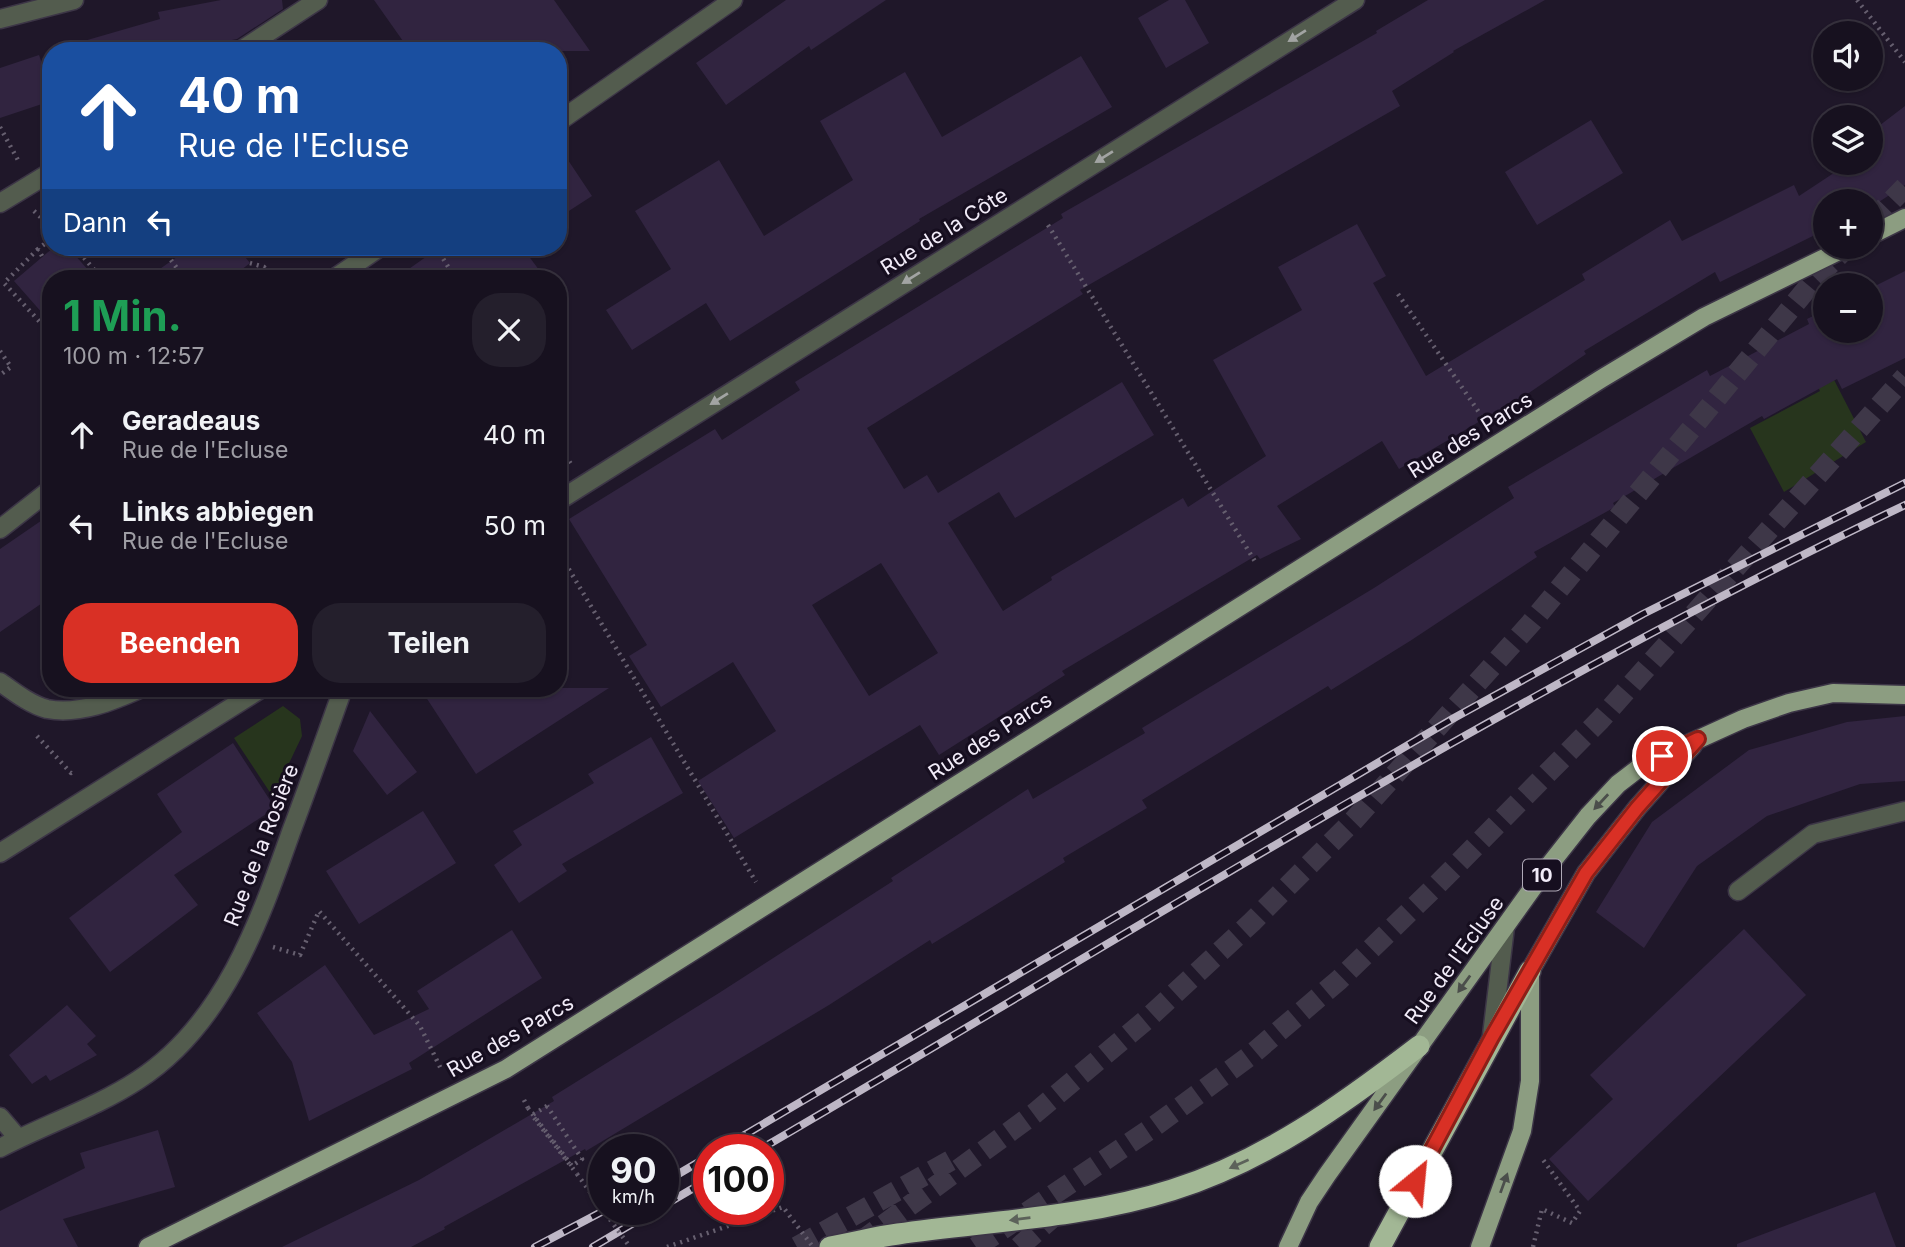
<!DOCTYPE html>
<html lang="de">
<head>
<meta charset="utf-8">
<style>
	body { margin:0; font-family:Inter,sans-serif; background:#241f2c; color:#f1f3f6; height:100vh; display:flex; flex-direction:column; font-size:26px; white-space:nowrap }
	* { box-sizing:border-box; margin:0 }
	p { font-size:23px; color:#9e9da4 }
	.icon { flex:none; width:38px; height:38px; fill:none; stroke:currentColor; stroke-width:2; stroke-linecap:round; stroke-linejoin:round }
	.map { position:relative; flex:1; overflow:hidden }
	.panel { position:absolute; left:42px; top:270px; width:525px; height:427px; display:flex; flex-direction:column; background:#17111f; border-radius:28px; box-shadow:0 2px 5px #0004,0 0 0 2px #36313d }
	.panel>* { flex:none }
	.hud { position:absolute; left:42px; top:42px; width:525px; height:214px; border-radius:28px; box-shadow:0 2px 5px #0004,0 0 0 2px #36313d; background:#1a4fa0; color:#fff; overflow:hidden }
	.controls { position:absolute; left:1813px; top:21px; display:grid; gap:14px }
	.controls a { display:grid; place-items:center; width:70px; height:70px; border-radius:50%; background:#17111f; box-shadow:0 2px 5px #0004,0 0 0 2px #36313d; font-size:35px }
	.speed { position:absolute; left:588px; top:1134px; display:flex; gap:14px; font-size:35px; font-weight:700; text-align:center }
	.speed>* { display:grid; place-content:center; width:91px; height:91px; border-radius:50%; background:#17111f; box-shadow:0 2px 5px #0004,0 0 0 2px #36313d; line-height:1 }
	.speed small { font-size:18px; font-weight:400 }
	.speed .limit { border:10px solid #d22; background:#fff; color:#111 }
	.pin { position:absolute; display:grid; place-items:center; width:60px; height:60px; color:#fff; margin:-30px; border:4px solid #fff; border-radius:50%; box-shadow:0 2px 7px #0007 }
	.me { position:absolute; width:77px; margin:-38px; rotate:28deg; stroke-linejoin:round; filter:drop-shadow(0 0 5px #0008) }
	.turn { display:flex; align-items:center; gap:24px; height:147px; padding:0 21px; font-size:32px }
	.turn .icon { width:91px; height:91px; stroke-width:2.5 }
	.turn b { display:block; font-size:49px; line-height:60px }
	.then { display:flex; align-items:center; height:66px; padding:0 21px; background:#0003; gap:14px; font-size:26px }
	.round { display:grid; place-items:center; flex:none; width:74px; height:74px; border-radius:28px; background:#241f2c }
	.head { display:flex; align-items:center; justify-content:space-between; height:119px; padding:0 21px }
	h1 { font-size:42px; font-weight:700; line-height:52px; color:#1e9e55 }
	.primary-button { display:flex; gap:14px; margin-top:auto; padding:14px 21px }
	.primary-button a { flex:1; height:80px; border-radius:28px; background:#d93025; color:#fff; font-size:28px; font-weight:700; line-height:80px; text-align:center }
	.primary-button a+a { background:#241f2c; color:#f1f3f6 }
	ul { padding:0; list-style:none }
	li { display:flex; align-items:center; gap:21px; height:91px; padding:0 21px }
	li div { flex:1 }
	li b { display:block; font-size:26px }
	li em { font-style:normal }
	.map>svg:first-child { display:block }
</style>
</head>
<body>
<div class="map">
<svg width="1905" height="1247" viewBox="0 0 1905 1247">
	<rect width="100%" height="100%" fill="#1f1729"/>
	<path fill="#27351d" d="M1811,335l55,107 -82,50 -34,-64 70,-37 -24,-49z
		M283,706l17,13 2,17 -29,61 -39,-59z"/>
	<path fill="#312440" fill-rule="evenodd" d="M221,0h61l1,9 -46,30 -62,12h-97l-1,-8 83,-24 -2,-7z
		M374,0h180l36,51h-180z
		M786,0h100l-75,50 -2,-4 -83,59 -30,-42z
		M1169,0h16l24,43 -43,25 -28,-50z
		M1428,0h117l-92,51 1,1 -62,39 8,15 -320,184 3,4 -216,134 37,61 23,-14 11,18 184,-111 32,53 -139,83 -16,-26 -51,31 55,88 49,-31 -1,-3 132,-79 5,9 78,-51 -53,-96 89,-50 -24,-43 79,-43 29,52 -13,7 53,93 159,-96 -3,-6 88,-54 12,21 112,-56 5,11 50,-33h22v-31l34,-26v79l-34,22v-6h-46v29l-105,52 -5,-10 -131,79 2,3 -97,66 -2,-3 -88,52 -17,-28 -105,65 24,33 -41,20 -3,-4 -195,116 3,4 -126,80 -19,-30 -186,113 -36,-57 78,-50 -43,-69 -72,45 -32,-51 18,-11 -78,-126 146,-90 7,11 78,-50 -5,-8 268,-164 -2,-4 316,-181 -1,-2zM881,563l57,90 -69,43 -57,-91z
		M39,55l12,35v11l-51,17v-50z
		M1081,56l31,51 -193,112 1,2 -190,120 -24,-38 -74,47 -26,-40 65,-41 -36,-58 84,-51 45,76 89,-56 -33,-59 85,-49 37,65z
		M1591,120l32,53 -86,52 -32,-53z
		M558,145l34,51 -34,22z
		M54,247h14l27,31h-44v45l-37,-42z
		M191,247h46l13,16 -19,15h-84z
		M440,247h82l23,31h-149z
		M1905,271v87l-63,31 -5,-10 -73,40 -2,-3 -149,87 2,4 -81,45 3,5 -127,84 -79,49 -3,-4 -186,114 5,8 -84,50 2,4 -133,82 -2,-4 -101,65 -243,146 -1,-2 -141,78 1,2 -34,18h-129l137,-67 135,-79 -2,-4 167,-104 174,-112 -2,-3 137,-89 5,10 112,-66 -3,-5 232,-140 140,-90 -6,-11 199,-117 3,6 99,-52 -2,-5 18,-9v21h46v-43z
		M51,514v83l-51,35v-83z
		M420,688h189l-133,86z
		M370,711l47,61 -30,23 -34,-44z
		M1905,716v65l-45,3 -93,32 -70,50 -53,82 -48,-36 56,-90 97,-72 98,-28z
		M651,737l32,56 -121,71 5,7 -48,32 -25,-38 28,-20 -9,-14 81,-48 -6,-9z
		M233,743l42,65 -101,67 24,30 -88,67 -41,-54 113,-86 -25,-38z
		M423,811l33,52 -97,61 -33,-53z
		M1744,929l62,66 -218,206 -39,-42 64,-60 -23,-24z
		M512,930l30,48 -133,85 3,6 -103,52 -17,-59 -35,-49 68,-48 49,70 55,-26 -12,-18z
		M67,1005l29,31 -9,8 10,11 -47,26 -4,-6 -14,9 -23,-29z
		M158,1130l17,57 -112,32 15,28h-78v-36l85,-43 -5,-15z
		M1875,1192l21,55h-159v-3z"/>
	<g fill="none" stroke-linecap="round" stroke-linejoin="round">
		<path stroke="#3e3748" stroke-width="21" stroke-dasharray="21 10" stroke-linecap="butt" d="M1871,222l34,-35
			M859,1243l176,-130 111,-93 106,-98 102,-102 177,-197 284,-344 32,-32
			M797,1247l160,-90
			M976,1247l176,-119 99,-73 88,-75 99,-96 162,-164 305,-343
			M1019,1247l43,-38"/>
		<g stroke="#3c3546" stroke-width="21">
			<path id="minor" d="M0,19l74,-19
				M240,51l78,-51
				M558,122l175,-122
				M0,203l51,-31
				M335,278l45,-31
				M558,501l797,-501
				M0,529l51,-40
				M0,682c14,10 31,23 47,27 33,6 66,-8 95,-21
				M0,853l262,-165
				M1738,891l75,-57 92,-23
				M1492,1035l13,-108
				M0,1117l18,21
				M0,1148c44,-23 97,-41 138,-68 85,-55 121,-157 153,-248 17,-45 33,-90 49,-135l-3,-9"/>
		</g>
		<g stroke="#3c3546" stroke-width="21">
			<path id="major" d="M1871,235l34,-17
				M148,1247l358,-178 1095,-690 103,-62 143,-70
				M1288,1247l21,-45 18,-27 220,-307 41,-52 30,-32 26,-20 99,-45 46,-16 44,-10 72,2
				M1480,1247l42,-116 8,-50v-110l56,-98 51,-65 56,-63"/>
		</g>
		<g stroke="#3c3546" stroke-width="24">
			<path id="highway" d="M830,1247c23,-4 45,-10 68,-13 91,-13 186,-16 274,-44 93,-29 170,-85 247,-144
				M1380,1247l150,-276"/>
		</g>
		<path stroke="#665f6f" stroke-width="4.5" stroke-dasharray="2 5" stroke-linecap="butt" d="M1857,0l48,62
			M0,127l19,35
			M34,211l17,16
			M1048,225l208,338
			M75,247l26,31
			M436,247l19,31
			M38,249l-34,34 47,51
			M42,256l-4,-7 13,-10
			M171,260l13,18
			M250,263l14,4 8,11
			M1398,294l87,127
			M0,351l11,16 -11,8
			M558,444l13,20
			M558,551l198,331
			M37,736l34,37 4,-2
			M273,947l27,8 19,-44 101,115 22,45
			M524,1100l4,8
			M547,1106l-15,9 45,59
			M1533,1247l9,-38 30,14 8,-12 -39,-54"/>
		<use href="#minor" stroke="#535c4e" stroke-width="18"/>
		<use href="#major" stroke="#8c9d81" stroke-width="18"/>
		<use href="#highway" stroke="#a2b795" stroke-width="21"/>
		<g stroke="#beb7c6" stroke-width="8">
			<path id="rail" d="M719,1150l735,-432 189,-104 262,-131
				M759,1150c379,-221 750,-456 1146,-645
				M663,1183l46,-27
				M663,1206l46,-27
				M535,1247l72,-38
				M593,1247l64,-38"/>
		</g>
		<use href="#rail" stroke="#160e1f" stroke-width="5" stroke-dasharray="16" stroke-linecap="butt"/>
		<path stroke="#665f6f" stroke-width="4.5" stroke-dasharray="2 5" stroke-linecap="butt" d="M528,1108l44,58 10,-7 -35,-53
			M577,1174l53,73
			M667,1247l116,-40 30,40"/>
	</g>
	<defs><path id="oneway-solid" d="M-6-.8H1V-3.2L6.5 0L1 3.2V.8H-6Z" transform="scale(1.75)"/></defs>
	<g fill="#a2a4a3">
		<use href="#oneway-solid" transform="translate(1297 36) rotate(148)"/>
		<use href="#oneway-solid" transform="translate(1104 157) rotate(148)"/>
		<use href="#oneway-solid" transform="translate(911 278) rotate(148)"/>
		<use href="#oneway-solid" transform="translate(719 399) rotate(148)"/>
	</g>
	<g fill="#4b4e4b">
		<use href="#oneway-solid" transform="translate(1601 802) rotate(133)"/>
		<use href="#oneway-solid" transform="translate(1464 984) rotate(126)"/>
		<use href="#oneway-solid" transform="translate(1380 1102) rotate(126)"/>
		<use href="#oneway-solid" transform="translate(1504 1183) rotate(-70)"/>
	</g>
	<g fill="#5c625a">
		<use href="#oneway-solid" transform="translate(1239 1164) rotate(156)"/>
		<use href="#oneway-solid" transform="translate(1020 1219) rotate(173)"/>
	</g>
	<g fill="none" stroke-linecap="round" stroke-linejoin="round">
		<g stroke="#8d1f18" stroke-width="18">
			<path id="route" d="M1415,1181l77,-144 94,-164 51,-65 61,-69 -36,17"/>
		</g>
		<use href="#route" stroke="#d93025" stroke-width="12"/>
	</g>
	<g text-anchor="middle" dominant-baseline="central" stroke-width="6" stroke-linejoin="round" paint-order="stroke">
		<rect fill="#160e1f" stroke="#afa9b7" stroke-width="2" x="1523" y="859.5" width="38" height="31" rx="5"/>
		<g font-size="19" font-weight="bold" fill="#f1ebf8">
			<text x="1542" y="875">10</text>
		</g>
		<g font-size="21" fill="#f1ebf8" stroke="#160e1f">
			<text transform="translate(944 231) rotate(-32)">Rue de la Côte</text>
			<text transform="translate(1470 435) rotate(-32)">Rue des Parcs</text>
			<text transform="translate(990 736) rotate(-33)">Rue des Parcs</text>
			<text transform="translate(261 845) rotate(-69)">Rue de la Rosière</text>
			<text transform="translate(1454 960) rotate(-54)">Rue de l'Ecluse</text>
			<text transform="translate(510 1036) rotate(-30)">Rue des Parcs</text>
		</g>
	</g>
</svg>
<div class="controls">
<a><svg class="icon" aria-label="sound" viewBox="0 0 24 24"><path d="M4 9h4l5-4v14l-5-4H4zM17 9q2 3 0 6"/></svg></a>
<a><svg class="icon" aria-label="layers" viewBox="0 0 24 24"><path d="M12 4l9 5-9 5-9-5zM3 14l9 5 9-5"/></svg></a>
<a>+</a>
<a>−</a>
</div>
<div class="speed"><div>90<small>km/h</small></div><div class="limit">100</div></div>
<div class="pin" style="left:1662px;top:756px;background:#d93025"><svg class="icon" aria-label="arrive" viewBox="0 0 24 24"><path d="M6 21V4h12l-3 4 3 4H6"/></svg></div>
<svg class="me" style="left:1415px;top:1181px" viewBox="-20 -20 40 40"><circle r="19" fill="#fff"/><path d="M0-13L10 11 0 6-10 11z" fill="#d93025"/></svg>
<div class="hud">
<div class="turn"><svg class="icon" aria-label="ahead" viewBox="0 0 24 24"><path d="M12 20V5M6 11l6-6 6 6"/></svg><div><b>40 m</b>Rue de l'Ecluse</div></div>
<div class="then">Dann<svg class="icon" aria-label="left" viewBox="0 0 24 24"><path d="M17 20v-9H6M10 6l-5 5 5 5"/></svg></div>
</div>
<section class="panel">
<div class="head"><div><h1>1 Min.</h1><p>100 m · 12:57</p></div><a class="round"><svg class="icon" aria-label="close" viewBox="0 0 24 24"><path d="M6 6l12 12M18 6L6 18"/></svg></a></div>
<ul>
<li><svg class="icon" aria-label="ahead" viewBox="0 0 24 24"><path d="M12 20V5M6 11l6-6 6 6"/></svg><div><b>Geradeaus</b><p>Rue de l'Ecluse</p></div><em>40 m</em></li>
<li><svg class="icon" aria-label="left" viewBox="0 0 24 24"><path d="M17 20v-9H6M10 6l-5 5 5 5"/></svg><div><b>Links abbiegen</b><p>Rue de l'Ecluse</p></div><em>50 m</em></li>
</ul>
<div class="primary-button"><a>Beenden</a><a>Teilen</a></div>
</section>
</div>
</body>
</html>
